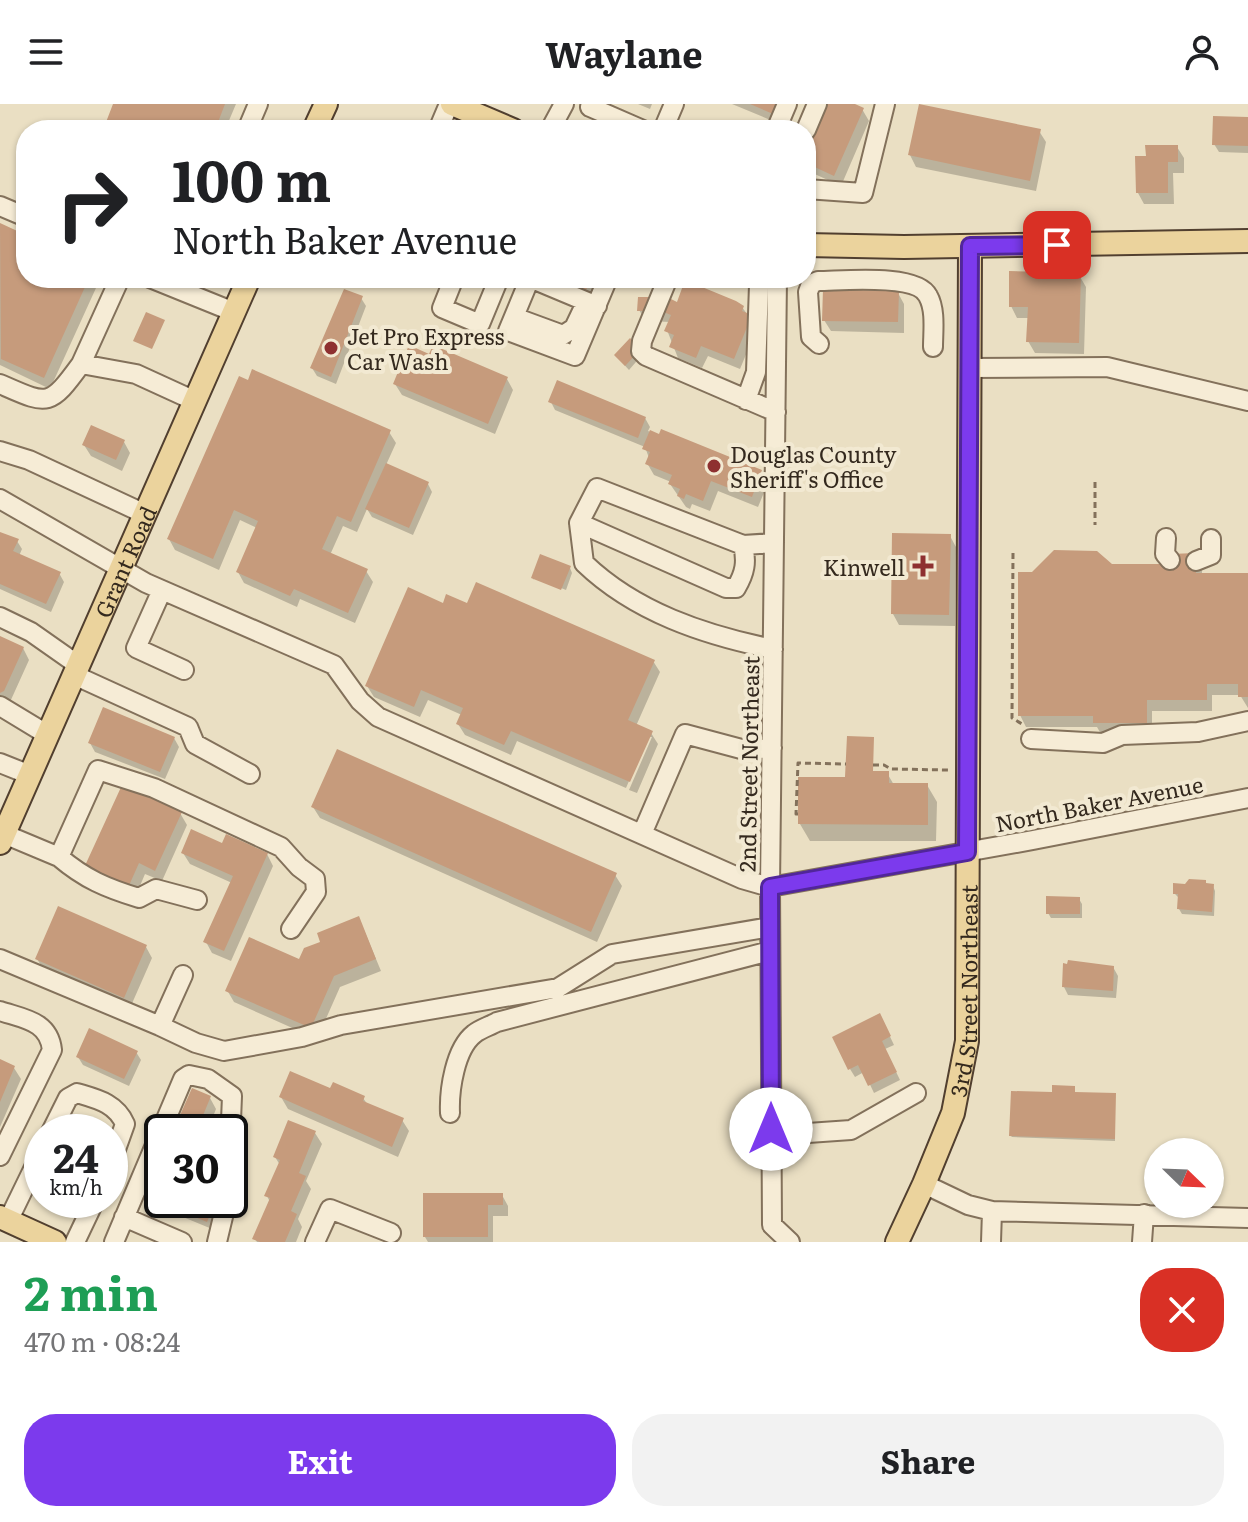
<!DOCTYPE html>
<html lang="en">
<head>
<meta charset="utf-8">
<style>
	body { margin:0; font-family:Literata,serif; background:#f2f2f2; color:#202124; height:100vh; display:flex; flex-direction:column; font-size:30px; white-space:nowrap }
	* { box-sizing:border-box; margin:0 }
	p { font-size:26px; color:#757577 }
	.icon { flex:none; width:44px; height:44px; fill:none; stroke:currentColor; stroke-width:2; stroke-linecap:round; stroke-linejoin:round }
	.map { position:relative; height:1138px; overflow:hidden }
	.sheet { display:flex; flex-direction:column; background:#fff; flex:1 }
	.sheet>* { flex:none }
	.guide { position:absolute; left:16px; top:16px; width:800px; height:168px; border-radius:32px; box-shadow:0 2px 6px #0004; background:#fff; color:#202124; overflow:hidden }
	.needle { width:52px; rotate:113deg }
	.buttons { position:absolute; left:1144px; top:1034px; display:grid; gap:16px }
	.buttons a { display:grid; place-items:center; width:80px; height:80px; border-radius:50%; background:#fff; box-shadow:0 2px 6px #0004; font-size:40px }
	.speed { position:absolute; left:24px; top:1010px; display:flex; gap:16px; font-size:40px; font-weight:700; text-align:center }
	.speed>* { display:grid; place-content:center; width:104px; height:104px; border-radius:50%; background:#fff; box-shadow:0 2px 6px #0004; line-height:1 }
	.speed small { font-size:20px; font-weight:400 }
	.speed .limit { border:4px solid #111; border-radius:12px; background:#fff; color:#111 }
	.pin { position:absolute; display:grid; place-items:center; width:68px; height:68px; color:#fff; margin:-34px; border-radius:16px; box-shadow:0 4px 12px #0006 }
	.me { position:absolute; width:88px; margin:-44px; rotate:0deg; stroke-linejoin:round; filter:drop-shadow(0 0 6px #0008) }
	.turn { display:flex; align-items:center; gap:28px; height:168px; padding:0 24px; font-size:36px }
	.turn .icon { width:104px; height:104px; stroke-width:2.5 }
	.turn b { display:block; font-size:56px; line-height:68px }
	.round { display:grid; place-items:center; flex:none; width:84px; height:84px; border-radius:32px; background:#f2f2f2 }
	.headline { display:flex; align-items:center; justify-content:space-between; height:136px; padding:0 24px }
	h1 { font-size:48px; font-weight:700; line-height:60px; color:#1e9e55 }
	.button { display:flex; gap:16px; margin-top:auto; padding:16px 24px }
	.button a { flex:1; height:92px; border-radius:32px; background:#7c3aed; color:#fff; font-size:32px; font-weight:700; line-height:92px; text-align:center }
	.button a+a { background:#f2f2f2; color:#202124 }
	header { display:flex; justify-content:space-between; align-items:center; height:104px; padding:0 24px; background:#fff; font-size:36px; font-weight:700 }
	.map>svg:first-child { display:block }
</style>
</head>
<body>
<header><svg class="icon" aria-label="menu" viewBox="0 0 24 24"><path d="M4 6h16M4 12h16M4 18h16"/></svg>Waylane<svg class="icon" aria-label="person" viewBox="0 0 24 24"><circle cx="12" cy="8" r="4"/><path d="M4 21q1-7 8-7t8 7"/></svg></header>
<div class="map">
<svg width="1248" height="1138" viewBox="0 0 1248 1138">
	<rect width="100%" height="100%" fill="#eadfc3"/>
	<path fill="#0003" d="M116,0h120l-11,26h-120z
		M638,0h14l-2,5z
		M732,0h57l-9,20z
		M826,0h24l12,5 7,12 -28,65 -33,-15 -2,-3v-18z
		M1248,15v34l-29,-1 -5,-8z
		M1039,27l7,11 -10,49 -120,-24 -6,-12z
		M1177,43l7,11v15h-11l1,31h-30l-6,-11 10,-35z
		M0,121l26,12v41h64l6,10 -46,101 -50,-24z
		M1079,171l7,12 -2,67 -49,-1 -7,-12 1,-23h-12l-6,-12z
		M562,174h36l-4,18 -26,-6z
		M898,189l6,11v29l-73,-2 -7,-11z
		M361,194l5,8 -30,78 -19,-8 -5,-8z
		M678,200l64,3 15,21 -17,41 -32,-13 -6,12 -24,-10 -11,-28 3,-8 -24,-1 -7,-11z
		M642,251l-13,15 -13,-14z
		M430,252l77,23 6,11 -18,44 -93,-39 -7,-11z
		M551,298l94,16 5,9 -2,4 113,41 7,11 -10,24 -40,-16 -8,20 -18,-7 -2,5 -4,-2 -16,-23 1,-2 -17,-7 -7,-12 2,-5 -4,-11 -90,-37z
		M389,328l7,11 -10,22 42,19 4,8 -19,43 -41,-18 -5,-8 -10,23 -14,-6 -13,29 36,16 7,11 -18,41 -55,-24 -3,8 -53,-24 -6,-11 19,-44 -17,-8 -21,50 -44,-20 -6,-11z
		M124,338l6,11 -8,18 -31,-15 -7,-11z
		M0,430l17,7 5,8 -3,7 40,17 5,9 -13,30 -51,-23z
		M950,432l6,11 -1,79 -56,-1 -6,-11z
		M541,452l29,12 2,5 -6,17 -32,-13v3l-1,-2z
		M1111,462l91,1v8h46v133l-8,-13h-28v16h-60v23h-51l-4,-7h-71l-6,-12z
		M444,501h24l185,56 7,11 -24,54 15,7 7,11 -21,49 -8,-3 23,-53h-4l-22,51 -109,-47 -6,14 -46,-20 -7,-11 4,-9 -34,-15 -8,17 -46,-20 -7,-11z
		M0,534l23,10 6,12 -19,42 -3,1 -7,-6z
		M174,634l5,9 -14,32 -70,-27 -5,-9z
		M872,669h15l7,12h33l10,17 -1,39h-126l-10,-17 47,-45z
		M313,703l302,68 7,11 -25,56 -277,-124z
		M180,709l7,12 -25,56 -17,-7 -11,26 -42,-19z
		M223,742l44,8 6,12 -42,95 -19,-8 -6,-11 26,-59 -42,-19 -7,-11z
		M1207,781l6,1 2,5 -1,25 -32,-2 -3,-5 1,-10 -5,-5z
		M1079,795l3,5v14h-31l-3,-5z
		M364,826l17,41 -41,16 -23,52 -83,-37 -7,-12 73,-28z
		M146,843l6,11 -22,50 -86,-38 -7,-11z
		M1113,863l5,9 -2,22 -48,-3 -4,-8z
		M884,920l10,21 -9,4 15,31 -26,13 -10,-21 -9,5 -5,-8z
		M136,948l5,8 -12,26 -46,-21 -5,-8z
		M0,957l14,7 7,11 -21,48z
		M1074,984l1,6 40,1v46l-103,-4 -1,-1 43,-42z
		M331,987l32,7 5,7 34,15 7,11 -11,26 -110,-48 -7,-12z
		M210,994l6,11 -9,23h-22l-6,-10z
		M315,1029l7,11 -16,37 5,8 -13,30 4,8 -6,15h-39l-2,-3 15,-37 -3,-6 13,-31 -5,-8z
		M162,1070v26h57l-7,29 -58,-24 -5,-8z
		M502,1091l6,11v10h-15v26h-65l-3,-5z"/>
	<path fill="#c69b7c" d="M113,0h112l-10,26h-112z
		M750,0h28l-5,10z
		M824,0h31l9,4 -30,68 -28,-13v-18z
		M919,0l122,25 -11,52 -122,-26z
		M1213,12l35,1v29l-36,-1z
		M81,17l21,9h-24z
		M1145,41h33v17h-10v31h-32l-1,-37h11z
		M0,119l26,12v43h63l-45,100 -43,-19z
		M1009,167l72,2 -2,70 -53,-1 2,-35h-19z
		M558,174h30l-2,4 3,1 -3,7z
		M685,176l51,21 8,5 -2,5 10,4 -18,44 -33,-13 -5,12 -27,-11 5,-12 -10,-4 7,-16 -10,-4h-24l1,-14h29l10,5z
		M344,185l19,7 -32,81 -21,-9z
		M823,185l76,2 -1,31 -76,-1z
		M146,208l19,8 -13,29 -19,-8z
		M630,234l11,11 -16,17 -11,-11z
		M409,241l20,9 4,-9 75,32 -20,47 -95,-40z
		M252,265l139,61 -40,92 -14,-6 -15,33 46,20 -20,44 -54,-24 -4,7 -54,-24 22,-51 -24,-11 -21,49 -46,-20 72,-163 9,4z
		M557,276l89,37 -8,21 -90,-36z
		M91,321l34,15 -9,20 -34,-15z
		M661,325l101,41 -10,27 -41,-16 -8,20 -17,-7 -2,5 -7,-3 3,-7 -12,-5 4,-9 -27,-11 5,-12 -8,-3 8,-19 9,4z
		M386,359l43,19 -20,46 -44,-19z
		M0,428l19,7 -6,12 48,21 -15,32 -46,-20z
		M892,429l59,1 -2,81 -58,-1z
		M1054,446l43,1 15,13h58v-10l26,-1v20h52v124h-10v-13h-31v16h-60v23h-54v-7h-75v-144h14z
		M540,450l31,12 -10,24 -30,-12z
		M476,478l179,78 -27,60 25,11 -23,51 -119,-51 -7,14 -48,-21 7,-16 -42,-18 -7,17 -49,-21 43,-99 35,16 3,-9 21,9z
		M0,532l24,11 -20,44 -4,2z
		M103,603l72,30 -15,35 -72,-29z
		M847,632l27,1 -1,34h16v12h39v42l-130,-1v-47h47z
		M337,645l280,124 -26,59 -280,-125z
		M122,681l60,27 -27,59 -16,-8 -12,27 -44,-20z
		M191,725l31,14 4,-9 42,19 -44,98 -21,-9 30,-66 -52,-23z
		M1189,775l17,1v3l8,1 -2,28 -35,-3 1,-15h-5v-11l12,1z
		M1046,792l34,1v17h-34z
		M58,802l89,39 -23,53 -89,-39z
		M359,812l17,43 -42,17 -23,52 -86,-37 24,-54 50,22 5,-11 16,-6 -3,-9z
		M1068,856l46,6 -1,25 -51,-4 1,-24 4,1z
		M880,909l11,23 -9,5 15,31 -29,14 -10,-21 -10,5 -16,-33z
		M89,924l49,23 -14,28 -48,-22z
		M0,955l15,7 -15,36z
		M290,967l40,17 3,-6 32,14 -2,5 41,17 -12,29 -113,-50z
		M1052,981l23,1v6l41,1 -1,46 -106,-3 2,-45 41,1z
		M192,984l19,8 -14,34 -20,-8z
		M288,1016l28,11 -17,42 7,3 -15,35 6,3 -12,28h-25l-8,-3 18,-41 -6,-2 16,-36 -7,-3z
		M157,1066l5,2v28h54l-9,22 -60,-25z
		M423,1089h80v12h-15v32h-65z"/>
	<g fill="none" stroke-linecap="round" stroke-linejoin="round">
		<g stroke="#83715b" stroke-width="22">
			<path id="minor" d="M592,0l-2,3 53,23
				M247,26l11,-26
				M438,26l11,-26
				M550,26l14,-26
				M663,26l11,-26
				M776,26l11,-26
				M806,26l11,-26
				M806,85l57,4 22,-89
				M0,102l26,11
				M120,174l-39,86 55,10 59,27
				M150,174l84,34
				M454,174l-12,30 38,16 19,-46
				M530,174l-22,53 67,25 33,-78
				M530,174l67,28
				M668,174l-26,63 -1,10 5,5 130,56
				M777,174l-7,609 2,338 18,17
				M514,213l49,18 11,-7 10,-21
				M819,240l-8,-7 -3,-45 3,-8 7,-3c24,0 99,-8 110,15 8,14 5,36 5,51
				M969,264l138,-1 141,34
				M0,280c48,21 49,24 81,-20
				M746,296l10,-28 3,-87 -4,-7
				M0,347l29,9 116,54
				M0,395l146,84 188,82 26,36 18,16 364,162 28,8 263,-47 215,-42
				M579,419l147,65h10c9,-15 11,-26 7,-43
				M1166,434l-1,16 5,6
				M1196,457l15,-6v-16
				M162,486l-26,58 48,22
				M0,513l31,15 47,33
				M773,545c-69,-14 -138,-37 -189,-86l-5,-40 18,-35 146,57 31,-2
				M74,571l114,52 7,17 55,30
				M0,602l48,29
				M1031,635l72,4 19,-8 76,-3 50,-11
				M0,659l30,12
				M4,730l55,23 39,-87 56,18 127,59 18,20 16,12 1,13 -25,37
				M642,730l43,-100 60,16 27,-2
				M59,753c26,22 47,31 80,41l17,-9 41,11
				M0,855l160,67 23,-51
				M0,907c24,8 49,10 52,39l-52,106
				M160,922l36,17 28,8 78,-14 39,-12 217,-37 54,-34 158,-27
				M450,1009c-1,-23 5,-64 24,-79 6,-5 16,-8 23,-12l273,-71
				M54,1023h28l13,5
				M771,1025l37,4 43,-3 65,-37
				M51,1028l17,-34 9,-5c20,6 39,10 48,31l-15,42
				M924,1080l44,21 24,6 256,7
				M124,1113l58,25
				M8,1117l34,-70
				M75,1138l20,-42
				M114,1138l69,-163 6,-4 19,4 24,17 -2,49
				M217,1138l10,-42
				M315,1138l15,-33 61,24
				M991,1138l1,-31
				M1142,1138l2,-28"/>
		</g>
		<g stroke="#513f2f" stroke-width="26">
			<g id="major">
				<path d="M452,0l61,26"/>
				<path d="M314,26l12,-26"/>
				<path d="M806,141l98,2 344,-6"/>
				<path id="s1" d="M0,739l249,-565"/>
				<path d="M0,1113l55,25"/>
				<path id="s2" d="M897,1138l27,-58 29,-71 14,-72 3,-795"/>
			</g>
		</g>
		<path stroke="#83715b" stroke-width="3" stroke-dasharray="6 4" stroke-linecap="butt" d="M1095,378v43
			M1013,449l-1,165 10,6
			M873,661h11l7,4 58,1
			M798,710h-2l2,-51 48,1"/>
		<use href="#minor" stroke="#f6ecd6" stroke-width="18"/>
		<use href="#major" stroke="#ebd39d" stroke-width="22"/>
	</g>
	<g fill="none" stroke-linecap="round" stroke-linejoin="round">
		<g stroke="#51269a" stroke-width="20">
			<path id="route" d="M771,1025l-1,-242 197,-35 3,-606 87,-1"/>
		</g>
		<use href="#route" stroke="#7c3aed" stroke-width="14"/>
	</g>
	<g fill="#8e3030" stroke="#f2e9d2" stroke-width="3">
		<circle cx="331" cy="244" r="8"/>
		<circle cx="714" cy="362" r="8"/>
		<path d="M919 450h8v8h8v8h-8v8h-8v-8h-8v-8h8z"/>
	</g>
	<g text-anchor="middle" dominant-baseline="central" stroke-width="8" stroke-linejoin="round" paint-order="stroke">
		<g font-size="22" fill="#34291e" stroke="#f2e9d2" text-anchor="start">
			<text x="347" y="231">Jet Pro Express<tspan x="347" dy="25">Car Wash</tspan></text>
			<text x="730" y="349">Douglas County<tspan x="730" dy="25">Sheriff's Office</tspan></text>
			<text x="905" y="462" text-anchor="end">Kinwell</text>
		</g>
		<g font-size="22" fill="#34291e" stroke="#f2e9d2">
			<text stroke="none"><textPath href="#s1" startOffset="308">Grant Road</textPath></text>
			<text transform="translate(748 660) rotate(-89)">2nd Street Northeast</text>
			<text transform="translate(1099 699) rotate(-11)">North Baker Avenue</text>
			<text stroke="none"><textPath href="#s2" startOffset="264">3rd Street Northeast</textPath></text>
		</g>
	</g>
</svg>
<div class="buttons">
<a><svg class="needle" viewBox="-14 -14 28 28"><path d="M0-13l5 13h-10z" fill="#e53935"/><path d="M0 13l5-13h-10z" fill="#757577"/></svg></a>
</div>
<div class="speed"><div>24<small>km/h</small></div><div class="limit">30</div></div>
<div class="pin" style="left:1057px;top:141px;background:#d93025"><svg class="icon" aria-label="arrive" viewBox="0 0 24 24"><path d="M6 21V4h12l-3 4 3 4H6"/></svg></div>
<svg class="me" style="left:771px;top:1025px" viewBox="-20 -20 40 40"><circle r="19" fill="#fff"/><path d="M0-13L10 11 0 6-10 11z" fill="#7c3aed"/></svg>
<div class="guide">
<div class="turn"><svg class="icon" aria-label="right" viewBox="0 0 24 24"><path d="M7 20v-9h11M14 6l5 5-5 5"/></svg><div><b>100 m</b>North Baker Avenue</div></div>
</div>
</div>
<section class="sheet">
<div class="headline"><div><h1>2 min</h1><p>470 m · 08:24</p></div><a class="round" style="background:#d93025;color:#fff"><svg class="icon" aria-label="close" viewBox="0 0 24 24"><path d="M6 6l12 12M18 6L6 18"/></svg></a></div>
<div class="button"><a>Exit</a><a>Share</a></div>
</section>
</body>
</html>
